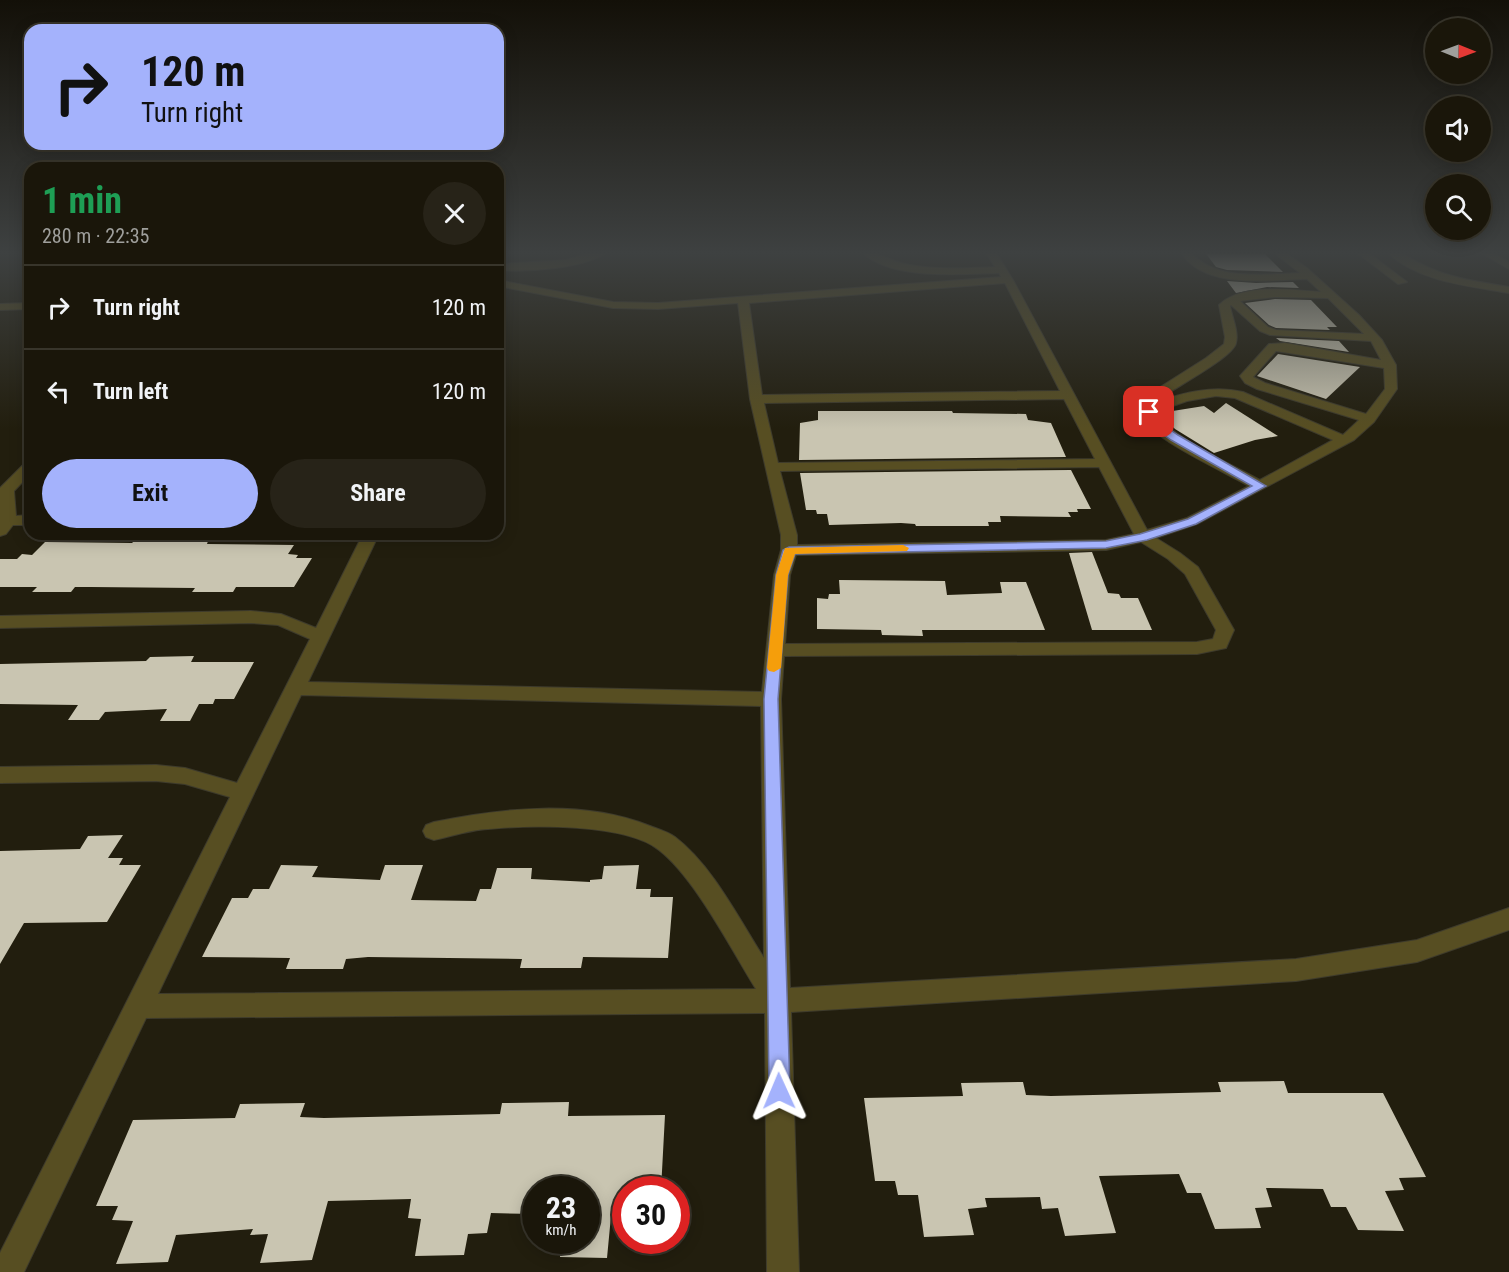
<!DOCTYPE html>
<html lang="en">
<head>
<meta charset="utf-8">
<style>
	body { margin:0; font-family:"Roboto Condensed",sans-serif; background:#272318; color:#f1f3f6; height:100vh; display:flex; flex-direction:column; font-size:22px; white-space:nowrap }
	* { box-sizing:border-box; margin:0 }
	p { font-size:20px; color:#9f9f9c }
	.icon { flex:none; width:33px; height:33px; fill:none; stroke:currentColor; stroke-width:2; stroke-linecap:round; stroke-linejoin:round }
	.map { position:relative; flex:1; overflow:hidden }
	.panel { position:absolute; left:24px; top:162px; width:480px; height:378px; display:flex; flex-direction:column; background:#1a160a; border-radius:18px; box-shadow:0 3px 15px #0003,0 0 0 2px #38352b }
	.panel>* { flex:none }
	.banner { position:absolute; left:24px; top:24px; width:480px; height:126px; border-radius:18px; box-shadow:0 3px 15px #0003,0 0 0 2px #38352b; background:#a4b2fc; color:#111; overflow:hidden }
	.needle { width:39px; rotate:91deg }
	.fabs { position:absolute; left:1425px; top:18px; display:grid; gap:12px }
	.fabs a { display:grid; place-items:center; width:66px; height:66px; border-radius:50%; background:#1a160a; box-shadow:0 3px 15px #0003,0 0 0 2px #38352b; font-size:30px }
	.speed { position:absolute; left:522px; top:1176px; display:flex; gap:12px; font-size:30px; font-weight:700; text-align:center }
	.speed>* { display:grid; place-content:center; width:78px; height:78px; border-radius:50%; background:#1a160a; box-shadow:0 3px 15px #0003,0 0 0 2px #38352b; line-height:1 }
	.speed small { font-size:15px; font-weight:400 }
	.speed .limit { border:9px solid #d22; background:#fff; color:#111 }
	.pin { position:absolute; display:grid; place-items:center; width:51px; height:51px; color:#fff; margin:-26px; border-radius:12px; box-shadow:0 3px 9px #0006 }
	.me { position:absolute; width:66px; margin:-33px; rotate:359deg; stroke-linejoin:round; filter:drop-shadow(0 0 4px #0008) }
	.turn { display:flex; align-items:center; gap:21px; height:126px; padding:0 18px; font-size:27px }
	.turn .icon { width:78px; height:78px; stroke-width:2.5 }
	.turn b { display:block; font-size:42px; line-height:51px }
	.round { display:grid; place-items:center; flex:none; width:63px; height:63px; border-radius:32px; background:#272318 }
	.head { display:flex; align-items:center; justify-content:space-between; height:102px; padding:0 18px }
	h1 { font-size:36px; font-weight:700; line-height:45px; color:#1e9e55 }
	.action { display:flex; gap:12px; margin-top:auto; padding:12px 18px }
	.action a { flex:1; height:69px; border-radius:36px; background:#a4b2fc; color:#111; font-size:24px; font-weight:700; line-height:69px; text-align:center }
	.action a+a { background:#272318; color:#f1f3f6 }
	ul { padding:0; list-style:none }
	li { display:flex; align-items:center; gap:18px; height:84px; padding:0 18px; border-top:2px solid #38352b }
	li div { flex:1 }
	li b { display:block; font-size:22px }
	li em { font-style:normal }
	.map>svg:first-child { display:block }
</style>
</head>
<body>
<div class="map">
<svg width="1509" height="1272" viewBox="0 0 1509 1272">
	<rect width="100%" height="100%" fill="#221e0e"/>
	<path fill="#c9c5b1" d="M1204,251h58l21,21 -56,-2 -11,-3z
		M1227,281l29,2 37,-1 6,6 -32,-1 -31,6z
		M1275,299l36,1 26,27h-10l3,3 -54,-2 -7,-3 -24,-22z
		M1276,338l63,3 10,11 -69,-11z
		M1278,354l82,13 -34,32 -69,-23z
		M1226,403l52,33 -23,4 -41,13 -39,-24 -15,-16 44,-7 10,7z
		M818,411h134l1,2 73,1 2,6 23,3 15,34 -267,3 1,-37 18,-3z
		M1071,470l20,39h-14l1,3h-10l3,5 -71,-1 1,6h-13l1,4h-73l-1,-2 -14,-1 -72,2 -2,-11h-10l-1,-4h-10l-6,-37z
		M135,540l73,1 -1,3 87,1 -6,9 10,1 -2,3h16l-18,29h-58l-3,5h-41l3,-4 -104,-1h-16l-4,5h-39l5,-5h-37v-28h17l5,-5 10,1 13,-13 87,1z
		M1092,552l16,41 11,1 2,4h17l14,32h-60l-23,-77z
		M839,580l106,1 2,14 55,-2 -2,-11h26l19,48h-123l1,6 -41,-1 -1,-5 -64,-1v-31l11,1 1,-5h11z
		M194,656l-3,6h63l-20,37h-19l-2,5h-14l-9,17h-30l7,-12 -62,3 -6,8h-31l10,-15 -78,-1v-40l146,-3 4,-4z
		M123,835l-15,23h15l-4,7h22l-34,57 -83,1 -24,41v-113l80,-2 8,-13z
		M281,865l37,1 -6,11 68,3 5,-15h38l-12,35 65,1 4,-12h11l6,-21h35l-1,11 59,3v-2l12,-1 2,-13 35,-1 -3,24h15l-1,8h23l-5,61 -85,-1 -2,11h-61l2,-9 -154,-2 -22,2 -3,10h-57l4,-11 -88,-1 30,-59h16l5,-9h16z
		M1284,1081l4,12h95l43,84 -27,1 5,12 -19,1 19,40 -46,-1 -12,-23h-15l-8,-18 -57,-1 6,19 -17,1 6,20 -46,1 -14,-36h-14l-8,-19 -80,2 17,57 -51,3 -7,-28 -16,1 -2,-12 -55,1 2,9 -19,2 6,26 -50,2 -6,-42h-20l-3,-14h-20l-11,-83 99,-2 -2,-13 62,-1 3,13 25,1 170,-4 -3,-10z
		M569,1102l-1,14 97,-1 -4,75h-35v26h-15l-4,42 -47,-1 1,-17h25v-50h-50v24l-45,-1 -4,20 -19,1 -4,21 -49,1 6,-37 -13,-1 3,-19 -83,2 -16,59 -52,3 8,-29 -18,1 3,-6 -77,6 -8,27 -52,2 17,-43 -21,-1 6,-14h-22l37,-86 102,-2 5,-14 65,-1 -5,14 24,1 176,-4 2,-11z"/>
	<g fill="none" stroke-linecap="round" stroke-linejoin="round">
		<g stroke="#3e3b2c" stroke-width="2">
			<path id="minor" d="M24,251h6v4z
				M596,251h12c-21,18 -83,21 -110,19l2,-6 66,-4z
				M861,251c15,-1 32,12 49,14 28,5 57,3 85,2l-10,-16h10l18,29 134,250 40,-12 62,-32c-23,-13 -87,-43 -101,-61 -5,-8 -8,-19 -5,-27l63,-40 18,-14 1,-7 -6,-32c22,-22 71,-15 102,-13l-14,-13c-39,1 -104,11 -127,-28h10c24,31 75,23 110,22l-28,-22h11l24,17 52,47 23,25 14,25 1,24 -23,33 -20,18 -157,84 -41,14 24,15 18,14 36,63 -8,18 -29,6 -413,2 -3,43 9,289 506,-29 121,-19 92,-32v22l-92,32 -121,19 -505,31 8,260h-32l-2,-259 -619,5 -122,254h-24v-19l230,-456 -45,-13 -29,-3 -156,2v-16l156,-2 29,3 52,15 73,-144 -32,-14 -27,-2 -251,5v-12l251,-5 30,3 35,14 47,-94h16l-71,148 454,10 12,-117 7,-25v-15l-31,-136 -12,-96 -80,6 -45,-1 -115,-22v-6l115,22 45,1 343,-26 -2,-4c-39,1 -109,8 -138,-22zM1005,283l55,108 -298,4 -13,-92zM1275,297l53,1 36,36 -88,-4 -8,-3 -28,-26zM1231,305l29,26 10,4 101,6 10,19 -96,-17 -16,1 -29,32 5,7 12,6 102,31 -16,15 -100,-43c-31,-7 -59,1 -88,10 15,-12 78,-44 81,-59 3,-11 -4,-26 -6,-37zM1276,351l108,17 1,21 -19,25 -101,-31 -12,-6zM1216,396l19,2 98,42 -73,40c-25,-14 -93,-44 -104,-68l31,-11zM1064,399l31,60 -317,4 -14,-60zM1099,467l35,67 -28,6 -309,5v-10l-17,-64zM1141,542l27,17 17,15 31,56 -3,9 -16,3 -412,2 5,-69 6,-20 310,-5zM301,695l460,11 3,252c-25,-39 -52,-93 -89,-121 -7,-5 -17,-8 -25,-11 -68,-27 -147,-18 -216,-4l-8,3 -3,6 3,6 8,3c18,-4 36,-10 54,-11 42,-4 138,-6 171,21 36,28 72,99 97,139l-598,5z
				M1355,251h11l41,31 -9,2z
				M1386,251c14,-1 23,7 35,13 27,14 58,18 88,23v6c-40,-7 -92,-11 -123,-42z
				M1478,251h11l20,11v7z
				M30,303v6l-30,1v-6z
				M30,462v12l-16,17 2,25 14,-1v10h-17l-7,9 -6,2v-48l25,-25z"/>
		</g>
		<use href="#minor" fill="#574e22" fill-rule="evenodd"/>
	</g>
	<linearGradient id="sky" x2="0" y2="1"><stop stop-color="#131008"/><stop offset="0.59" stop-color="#3e4141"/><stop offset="1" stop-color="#3e4141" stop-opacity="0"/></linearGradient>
	<rect width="1509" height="429" fill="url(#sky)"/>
	<path fill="#a4b2fc" stroke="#6b74a4" stroke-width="1.5" d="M1149,409l4,1 5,11 20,14 88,51 -70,38 -49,16 -41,8 -311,6 -7,21 -10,124 12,392 -3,7 -8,3 -7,-3 -3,-7 -5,-392 12,-124 7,-25 6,-3 317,-6 34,-7 48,-15 64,-33 -81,-46 -21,-15 -6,-13z"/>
	<path fill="#f59e0b" d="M903,545l6,3 -2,3 -112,3 -7,21 -7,93 -7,4 -5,-1 -2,-3 9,-93 9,-27z"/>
</svg>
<div class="fabs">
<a><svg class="needle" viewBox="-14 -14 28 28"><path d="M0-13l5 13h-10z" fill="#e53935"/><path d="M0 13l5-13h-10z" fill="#9f9f9c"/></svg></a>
<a><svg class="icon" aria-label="sound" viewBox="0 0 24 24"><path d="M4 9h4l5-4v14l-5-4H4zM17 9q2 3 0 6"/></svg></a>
<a><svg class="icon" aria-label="search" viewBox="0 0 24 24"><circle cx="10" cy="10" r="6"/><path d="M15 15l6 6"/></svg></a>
</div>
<div class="speed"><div>23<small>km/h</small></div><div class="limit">30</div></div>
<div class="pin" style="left:1149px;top:412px;background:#d93025"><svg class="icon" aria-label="arrive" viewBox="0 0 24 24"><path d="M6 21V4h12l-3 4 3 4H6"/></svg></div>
<svg class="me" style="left:779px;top:1091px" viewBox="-20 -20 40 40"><path d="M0-17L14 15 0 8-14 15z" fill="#a4b2fc" stroke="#fff" stroke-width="4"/></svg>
<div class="banner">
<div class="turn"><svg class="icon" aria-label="right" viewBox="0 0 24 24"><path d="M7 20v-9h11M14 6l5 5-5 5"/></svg><div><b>120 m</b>Turn right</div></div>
</div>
<section class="panel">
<div class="head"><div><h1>1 min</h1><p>280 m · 22:35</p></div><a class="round"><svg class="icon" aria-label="close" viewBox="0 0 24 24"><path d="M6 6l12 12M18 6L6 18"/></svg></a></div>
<ul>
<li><svg class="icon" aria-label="right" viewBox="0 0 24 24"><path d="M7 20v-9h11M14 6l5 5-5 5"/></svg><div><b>Turn right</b></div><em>120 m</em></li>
<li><svg class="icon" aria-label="left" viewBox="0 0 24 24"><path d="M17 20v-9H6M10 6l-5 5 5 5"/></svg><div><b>Turn left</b></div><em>120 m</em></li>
</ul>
<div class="action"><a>Exit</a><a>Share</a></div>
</section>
</div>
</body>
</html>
